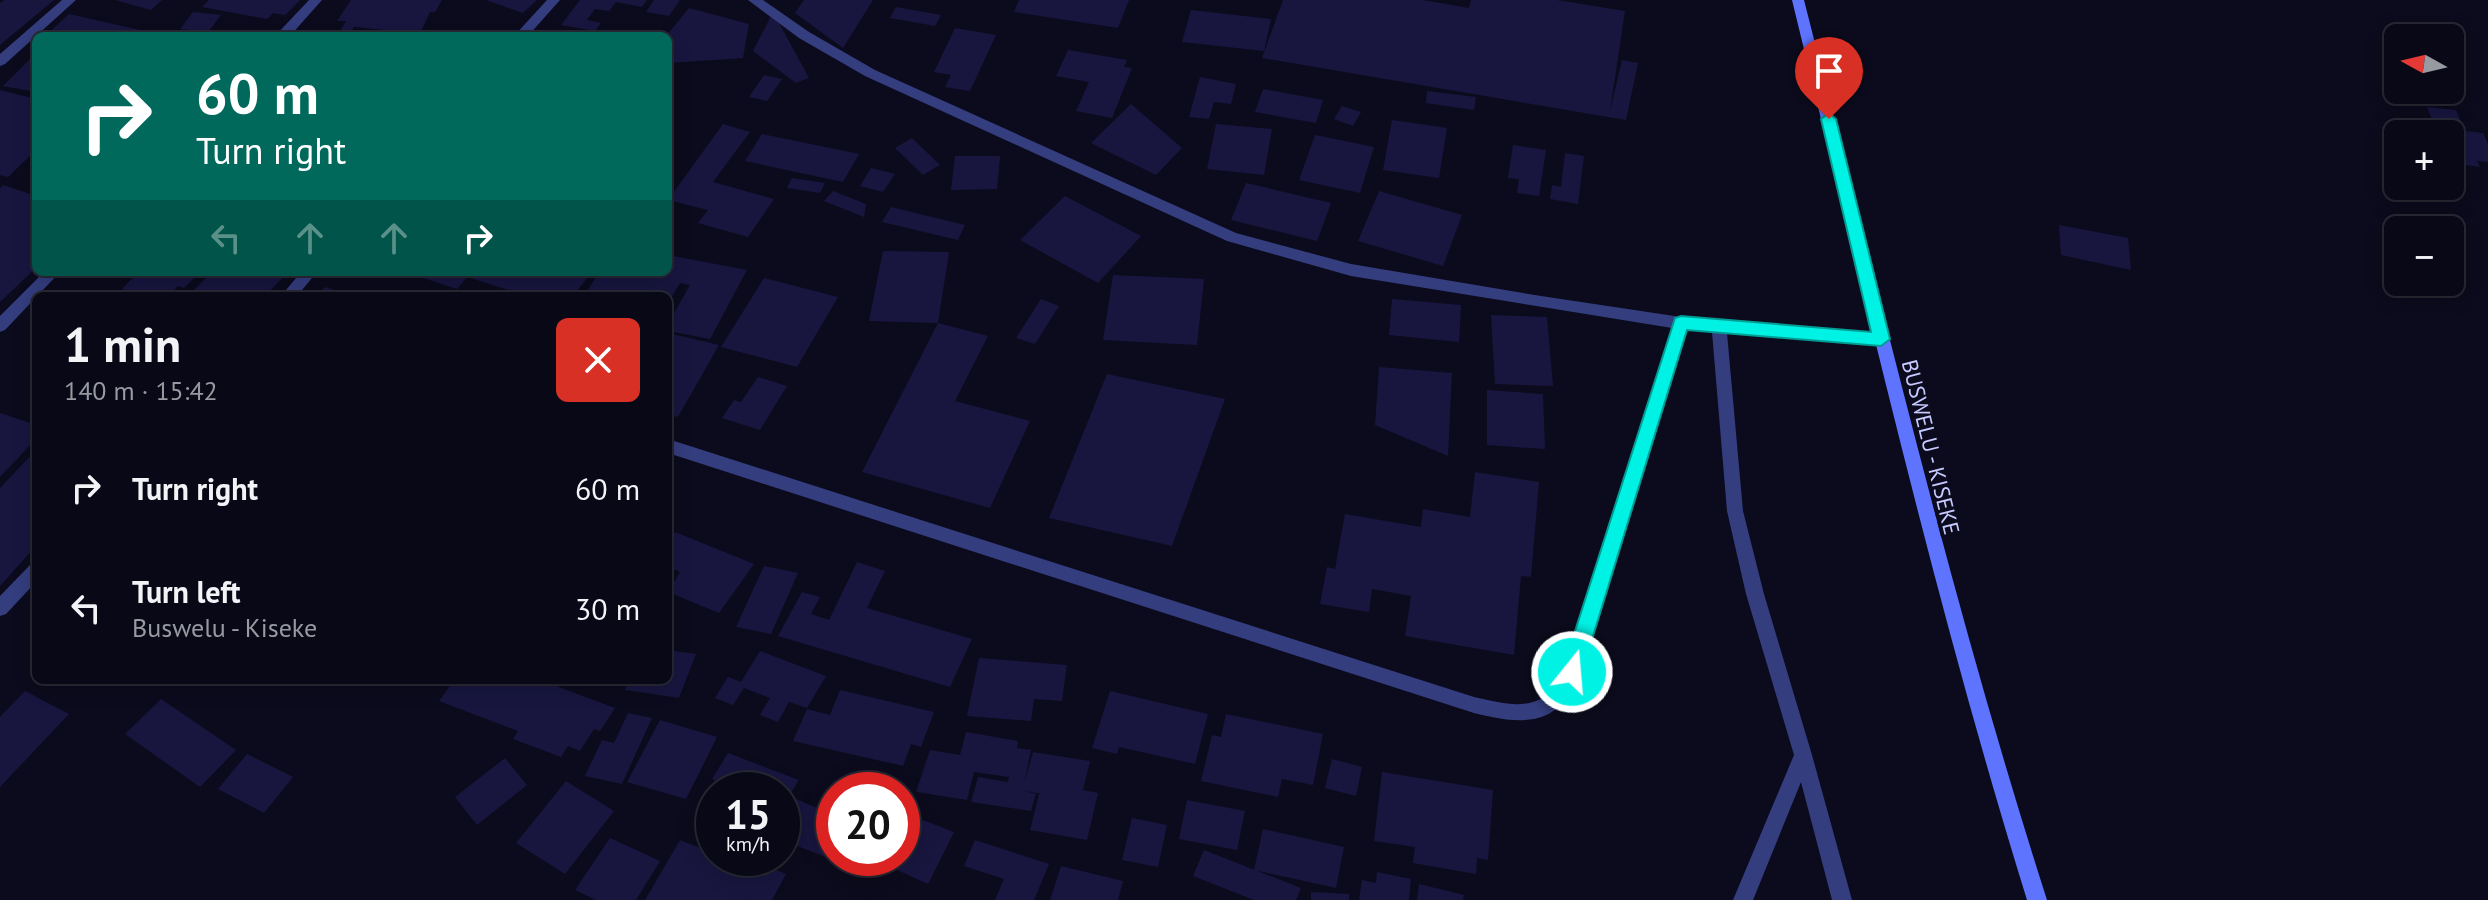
<!DOCTYPE html>
<html lang="en">
<head>
<meta charset="utf-8">
<style>
	body { margin:0; font-family:"PT Sans",sans-serif; background:#161623; color:#f1f3f6; height:100vh; display:flex; flex-direction:column; font-size:30px; white-space:nowrap }
	* { box-sizing:border-box; margin:0 }
	p { font-size:26px; color:#989aa1 }
	.icon { flex:none; width:44px; height:44px; fill:none; stroke:currentColor; stroke-width:2; stroke-linecap:round; stroke-linejoin:round }
	.map { position:relative; flex:1; overflow:hidden }
	.panel { position:absolute; left:32px; top:292px; width:640px; height:392px; display:flex; flex-direction:column; background:#080816; border-radius:12px; box-shadow:0 4px 20px #0003,0 0 0 2px #292935 }
	.panel>* { flex:none }
	.banner { position:absolute; left:32px; top:32px; width:640px; height:244px; border-radius:12px; box-shadow:0 4px 20px #0003,0 0 0 2px #292935; background:#00695c; color:#fff; overflow:hidden }
	.needle { width:52px; rotate:278deg }
	.fabs { position:absolute; left:2384px; top:24px; display:grid; gap:16px }
	.fabs a { display:grid; place-items:center; width:80px; height:80px; border-radius:12px; background:#080816; box-shadow:0 4px 20px #0003,0 0 0 2px #292935; font-size:40px }
	.speed { position:absolute; left:696px; top:772px; display:flex; gap:16px; font-size:40px; font-weight:700; text-align:center }
	.speed>* { display:grid; place-content:center; width:104px; height:104px; border-radius:50%; background:#080816; box-shadow:0 4px 20px #0003,0 0 0 2px #292935; line-height:1 }
	.speed small { font-size:20px; font-weight:400 }
	.speed .limit { border:12px solid #d22; background:#fff; color:#111 }
	.pin { position:absolute; display:grid; place-items:center; width:68px; height:68px; color:#fff; margin:-82px -34px; border-radius:50% 50% 50% 0; rotate:-45deg; box-shadow:0 0 8px #0007 }
	.pin .icon { rotate:45deg }
	.me { position:absolute; width:88px; margin:-44px; rotate:17deg; stroke-linejoin:round; filter:drop-shadow(0 0 6px #0008) }
	.turn { display:flex; align-items:center; gap:28px; height:168px; padding:0 32px; font-size:36px }
	.turn .icon { width:104px; height:104px; stroke-width:2.5 }
	.turn b { display:block; font-size:56px; line-height:68px }
	.lanes { display:flex; align-items:center; height:76px; padding:0 32px; background:#0003; justify-content:center; gap:40px; direction:ltr }
	.lanes .off { opacity:.35 }
	.round { display:grid; place-items:center; flex:none; width:84px; height:84px; border-radius:12px; background:#161623 }
	.head { display:flex; align-items:center; justify-content:space-between; height:136px; padding:0 32px }
	h1 { font-size:48px; font-weight:800; line-height:60px }
	ul { padding:0; list-style:none }
	li { display:flex; align-items:center; gap:24px; height:120px; padding:0 32px }
	li div { flex:1 }
	li b { display:block; font-size:30px }
	li em { font-style:normal }
	.map>svg:first-child { display:block }
</style>
</head>
<body>
<div class="map">
<svg width="2488" height="900" viewBox="0 0 2488 900">
	<rect width="100%" height="100%" fill="#0b0b1d"/>
	<path fill="#18163f" d="M4,0h50l-54,45v-42z
		M115,0h47l-11,10z
		M209,0h91l-15,15 -12,-2 -6,6 -65,-12z
		M351,0h91l-7,12h-5l-11,24 -17,-1 2,-3 -10,-1 -3,4h-10l3,-5 -30,-3 -2,4h-12l6,-10h-9z
		M486,0h51l-14,13z
		M580,0h67l-5,7 -26,-5 -7,9 -14,-2 -8,11 14,3 -6,8 -34,-6z
		M654,0h26l-11,16 -23,-4z
		M804,0h69l-30,48 -48,-35z
		M1019,0h110l-11,28 -104,-16z
		M1283,0h140l46,8 2,-8h86l68,11 -15,100 12,-51 16,3 -12,57 -364,-62z
		M896,7l45,8 -6,11 -45,-8z
		M689,8l60,16 -6,34 -75,5 -2,-27z
		M1191,10l80,9 -7,32 -82,-9z
		M193,12l28,3 -13,17 -28,-3z
		M773,12l36,66 -13,5 -43,-32z
		M69,14l93,21v1h-117z
		M955,28l41,7 -26,56 -25,-4 6,-12 -17,-3z
		M1068,50l59,10 -3,7 8,1 -20,50 -36,-7 13,-29 -33,-6z
		M32,57h4v35l-33,-6z
		M764,75l18,4 -15,22 -18,-4z
		M1200,77l36,7 -5,20 -17,-2 -5,17 -20,-2z
		M1263,89l60,11 -7,23 -61,-11z
		M0,90l36,9v51l-28,27 -8,-2z
		M1427,91l49,6 -2,13 -48,-7z
		M1131,104l51,44 -26,27 -65,-32z
		M1342,106l19,6 -8,14 -19,-7z
		M2427,107l29,3 9,21 18,2 5,11v18l-11,-1 3,6 -30,-4v-29h-12z
		M1392,120l55,8 -8,50 -56,-8z
		M723,124l27,8 -37,50 61,17 -26,38 -50,-14 10,-13 -40,-10z
		M1216,124l56,5 -8,46 -57,-6z
		M762,134l97,20 -16,28 -98,-21z
		M1315,135l59,12 -14,46 -61,-13z
		M912,138l28,27 -17,10 -28,-27z
		M1513,145l33,5 -7,46 -22,-3 2,-14 -11,-1z
		M1565,153l19,3 -6,48 -28,-5 2,-14 9,2z
		M955,156h45l-3,33 -46,1z
		M871,168l24,6 -12,18 -23,-6z
		M792,178l33,5 -5,10 -33,-5z
		M1246,183l85,20 -14,38 -86,-21z
		M3,185l33,11v72l-36,34v-114z
		M833,191l33,13 -2,13 -40,-16z
		M1379,191l83,24 -19,51 -85,-25z
		M1065,196l76,40 -43,47 -78,-43z
		M891,207l74,18 -7,15 -76,-18z
		M2059,225l69,13 3,32 -70,-15z
		M883,251l66,1 -11,71 -69,-2z
		M668,255l79,15 -37,69 -42,-8v-7l22,-39 -10,-2 -12,20v-7h-84l15,-24h69z
		M138,272h62l-16,16 -6,-2 -9,10h-24l-23,-7z
		M212,272h76l-23,24h-77z
		M592,272l-19,24h-45l-61,-19 -10,12 -49,-16z
		M1113,275l91,4 -7,66 -94,-5z
		M764,278l74,19 -41,70 -76,-20z
		M325,287l26,8v1h-34z
		M1041,299l18,7 -24,38 -19,-6z
		M1392,299l69,6 -2,37 -70,-7z
		M1491,315l56,2 6,69 -58,-2z
		M938,323l50,13 -33,65 75,20 -40,87 -128,-36z
		M668,333l51,12 -41,72 -10,-2z
		M1379,367l73,6 -4,83 -73,-31z
		M1107,374l118,25 -53,147 -123,-28z
		M758,377l29,9 -27,44 -38,-12 12,-18 7,2z
		M1487,390l56,4 2,55 -58,-4z
		M0,413l36,12v14l-36,38z
		M36,450v96l-36,40v-98z
		M1475,472l64,10 -8,95 -10,-1 -7,79 -109,-19 6,-40 -39,-7 -3,23 -49,-8 7,-37 8,2 10,-55 76,13 2,-18 47,8z
		M675,532l79,32 -35,49 -51,-21 12,-20 -12,-5v-25z
		M857,562l28,9 -18,37 105,31 -22,48 -172,-51 24,-44 18,5 -9,17 18,6z
		M764,566l34,7 -27,61 -35,-7z
		M668,650l28,4 -17,44 -54,-8 4,-10h39z
		M760,651l66,25 -19,32 -18,-6 -11,20 -18,-7 10,-17 -26,-10 -11,17 -18,-7 13,-21 13,5z
		M979,658l88,7 -5,36 -28,-2 -3,22 -64,-5z
		M454,680h86l75,28 -15,23 -6,-2 -14,22 -12,-5 -7,11 -48,-18 5,-8 -79,-30z
		M840,690l94,22 -13,35 -10,-3 -8,22 -110,-25 14,-32 23,6z
		M25,691l44,23 -69,73v-70z
		M1110,691l98,23 -13,50 -76,-17 -2,7 -25,-6z
		M161,699l75,51 -36,37 -75,-53z
		M628,713l24,5 -30,66 -37,-8 17,-36 12,3z
		M1226,714l97,20 -10,51 -31,-6 -4,18 -77,-16 11,-46 9,2z
		M660,720l57,17 -31,62 -59,-17z
		M966,732l52,9 -1,7 14,2 -7,34 9,-32 57,9 -7,29 15,3 -11,47 -57,-10 9,-36h3l-20,-4 14,4 -5,17 -60,-9 7,-25 30,5 1,-5 -35,-5 -7,28 -51,-8 14,-42 30,5z
		M728,753l71,27 -10,16 45,19v43h37l-7,14 -82,-32v-50h-48l-22,-11z
		M247,754l46,23 -29,36 -46,-24z
		M505,758l22,27 -50,40 -22,-28z
		M1332,759l30,8 -6,29 -31,-8z
		M1382,772l111,18 -5,70 -11,-2 -1,16 -63,-11 2,-16 -41,-6z
		M566,781l48,30 -49,63 -49,-31z
		M1187,800l58,11 -8,39 -58,-11z
		M1132,818l35,7 -9,42 -36,-7z
		M923,820l31,12 -26,52 -31,-14z
		M1263,829l81,18 -8,41 -82,-18z
		M610,838l50,23 -24,39h-40l-21,-10z
		M680,840l34,13v5h33l39,16 -14,26h-127z
		M975,840l74,24 -15,36h-39l9,-21 -40,-13z
		M1204,850l97,38 -5,12h-42l-61,-24z
		M1061,866l62,15 -5,19h-68z
		M1377,872l34,7 -2,21h-50l3,-20 14,3z
		M1419,884l45,11 -1,5h-46z
		M1311,892l38,2v6h-38z"/>
	<g fill="none" stroke-linecap="round" stroke-linejoin="round">
		<path fill="#343d7e" fill-rule="evenodd" d="M62,0h14l-71,64 -5,2v-12z
			M309,0h13l-32,36h-15z
			M547,0h13l-32,36h-14z
			M748,0h15l46,32 66,38 361,163 115,31 190,32 140,21 205,18 3,4 -3,4 -5,2 -154,-12 16,178 21,83 48,161 40,145h-20l-31,-118 -48,118h-20l61,-145 -48,-161 -19,-83 -15,-179 -25,-3 -112,357c-23,43 -60,37 -101,27l-806,-260v-14l806,258c35,8 67,17 87,-20l111,-349 -321,-52 -124,-35 -362,-165 -66,-38z
			M44,272h16l-55,58 -5,2v-16z
			M301,272h16l-20,24h-16z
			M36,562v20l-30,32 -6,2v-20l30,-31z"/>
		<path fill="#5e74ff" fill-rule="evenodd" d="M1792,0h12c77,301 148,604 243,900h-20c-92,-296 -161,-599 -235,-900z"/>
	</g>
	<path fill="#00f2e4" stroke="#009d94" stroke-width="2" d="M1829,113l7,6 54,220 -9,7 -194,-16 -105,342 -3,7 -7,2 -7,-2 -3,-7 113,-354 6,-2 190,16 -50,-213z"/>
	<g text-anchor="middle" dominant-baseline="central" stroke-width="8" stroke-linejoin="round" paint-order="stroke">
		<g font-size="22" fill="#c7caff" stroke="#0b0b1d">
			<text transform="translate(1931 447) rotate(76)">BUSWELU - KISEKE</text>
		</g>
	</g>
</svg>
<div class="fabs">
<a><svg class="needle" viewBox="-14 -14 28 28"><path d="M0-13l5 13h-10z" fill="#e53935"/><path d="M0 13l5-13h-10z" fill="#989aa1"/></svg></a>
<a>+</a>
<a>−</a>
</div>
<div class="speed"><div>15<small>km/h</small></div><div class="limit">20</div></div>
<div class="pin" style="left:1829px;top:119px;background:#d93025"><svg class="icon" aria-label="arrive" viewBox="0 0 24 24"><path d="M6 21V4h12l-3 4 3 4H6"/></svg></div>
<svg class="me" style="left:1572px;top:672px" viewBox="-20 -20 40 40"><circle r="17" fill="#00f2e4" stroke="#fff" stroke-width="3"/><path d="M0-11L8 9 0 5-8 9z" fill="#fff"/></svg>
<div class="banner">
<div class="turn"><svg class="icon" aria-label="right" viewBox="0 0 24 24"><path d="M7 20v-9h11M14 6l5 5-5 5"/></svg><div><b>60 m</b>Turn right</div></div>
<div class="lanes"><svg class="icon off" aria-label="left" viewBox="0 0 24 24"><path d="M17 20v-9H6M10 6l-5 5 5 5"/></svg><svg class="icon off" aria-label="ahead" viewBox="0 0 24 24"><path d="M12 20V5M6 11l6-6 6 6"/></svg><svg class="icon off" aria-label="ahead" viewBox="0 0 24 24"><path d="M12 20V5M6 11l6-6 6 6"/></svg><svg class="icon" aria-label="right" viewBox="0 0 24 24"><path d="M7 20v-9h11M14 6l5 5-5 5"/></svg></div>
</div>
<section class="panel">
<div class="head"><div><h1>1 min</h1><p>140 m · 15:42</p></div><a class="round" style="background:#d93025;color:#fff"><svg class="icon" aria-label="close" viewBox="0 0 24 24"><path d="M6 6l12 12M18 6L6 18"/></svg></a></div>
<ul>
<li><svg class="icon" aria-label="right" viewBox="0 0 24 24"><path d="M7 20v-9h11M14 6l5 5-5 5"/></svg><div><b>Turn right</b></div><em>60 m</em></li>
<li><svg class="icon" aria-label="left" viewBox="0 0 24 24"><path d="M17 20v-9H6M10 6l-5 5 5 5"/></svg><div><b>Turn left</b><p>Buswelu - Kiseke</p></div><em>30 m</em></li>
</ul>
</section>
</div>
</body>
</html>
